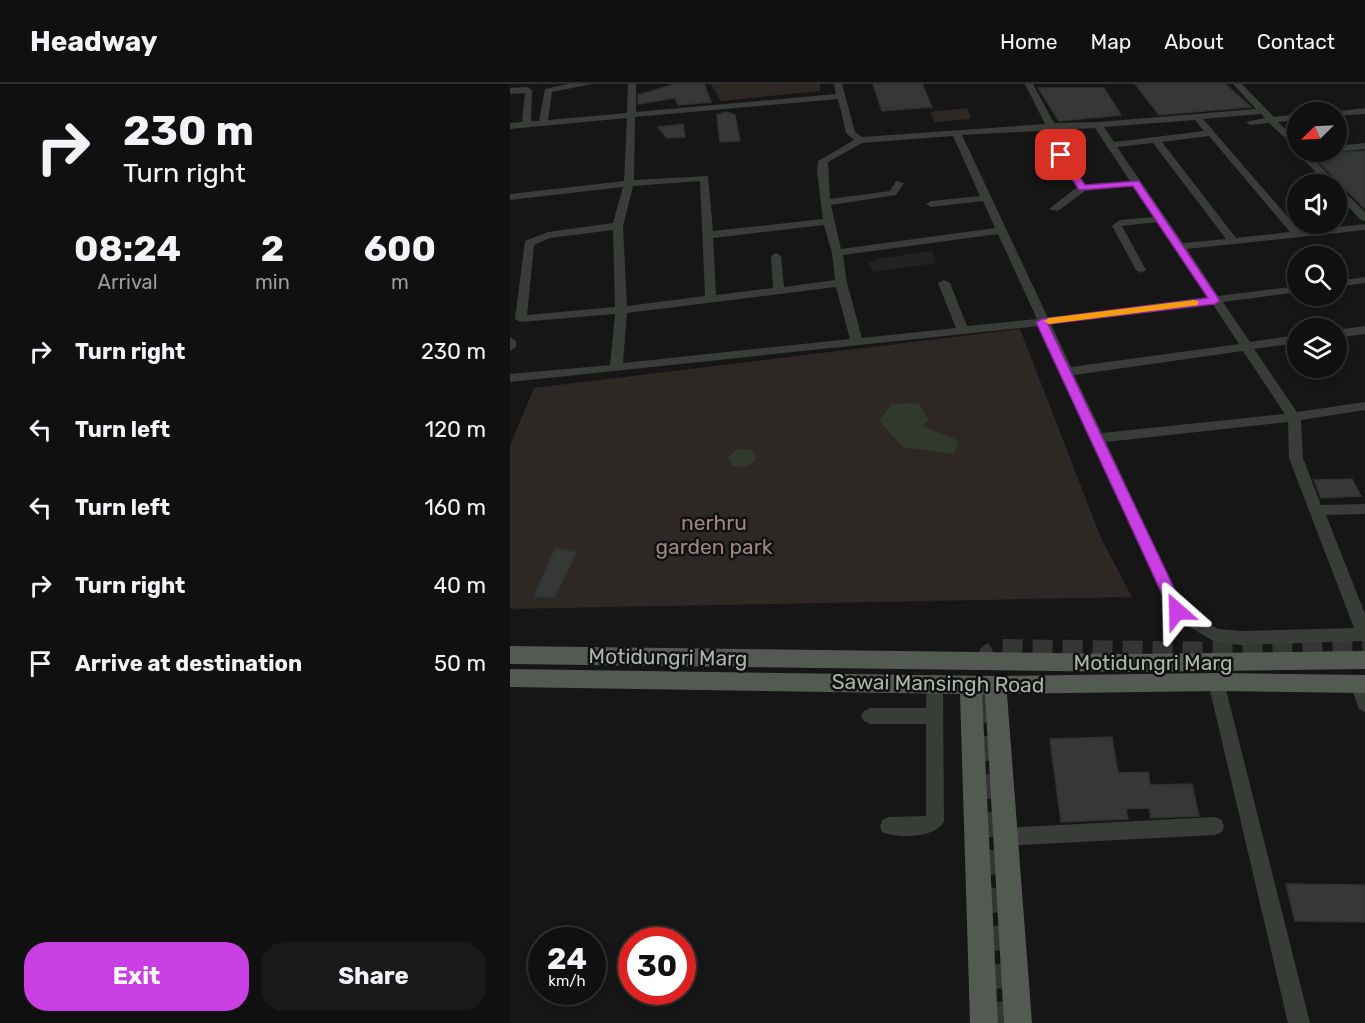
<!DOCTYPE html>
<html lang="en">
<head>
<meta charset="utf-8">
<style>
	body { margin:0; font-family:Rubik,sans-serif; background:#191919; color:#f1f3f6; height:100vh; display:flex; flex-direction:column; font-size:22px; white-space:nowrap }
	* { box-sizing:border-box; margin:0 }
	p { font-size:20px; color:#9c9d9f }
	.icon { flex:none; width:33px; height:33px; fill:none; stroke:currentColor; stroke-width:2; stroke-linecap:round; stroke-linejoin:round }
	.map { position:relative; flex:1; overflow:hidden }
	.side { display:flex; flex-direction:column; background:#101010; width:510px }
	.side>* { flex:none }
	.hud { background:#101010; color:#f1f3f6; overflow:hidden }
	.needle { width:39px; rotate:246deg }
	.buttons { position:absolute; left:777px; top:18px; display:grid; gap:12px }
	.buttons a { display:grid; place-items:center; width:60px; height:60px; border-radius:50%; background:#101010; box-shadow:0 3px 9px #0003,0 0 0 2px #303030; font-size:30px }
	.speed { position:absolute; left:18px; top:843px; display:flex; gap:12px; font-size:30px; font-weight:700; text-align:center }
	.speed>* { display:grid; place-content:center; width:78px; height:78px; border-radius:50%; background:#101010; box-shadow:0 3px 9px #0003,0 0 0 2px #303030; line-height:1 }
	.speed small { font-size:15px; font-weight:400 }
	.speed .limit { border:9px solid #d22; background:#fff; color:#111 }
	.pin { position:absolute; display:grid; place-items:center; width:51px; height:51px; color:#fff; margin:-26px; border-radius:12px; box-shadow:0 3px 9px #0006 }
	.me { position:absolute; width:66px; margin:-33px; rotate:335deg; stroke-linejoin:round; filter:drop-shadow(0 0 4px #0008) }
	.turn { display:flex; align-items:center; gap:21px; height:126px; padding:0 24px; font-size:27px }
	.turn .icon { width:78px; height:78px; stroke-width:2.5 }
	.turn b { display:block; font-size:42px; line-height:51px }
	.eta { display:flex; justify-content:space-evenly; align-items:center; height:102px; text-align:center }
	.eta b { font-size:36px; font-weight:700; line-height:42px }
	.primary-button { display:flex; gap:12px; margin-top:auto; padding:12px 24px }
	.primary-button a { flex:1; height:69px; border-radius:24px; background:#c93fe4; color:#fff; font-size:24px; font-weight:700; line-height:69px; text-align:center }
	.primary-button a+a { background:#191919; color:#f1f3f6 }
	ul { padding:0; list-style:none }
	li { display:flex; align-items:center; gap:18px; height:78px; padding:0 24px }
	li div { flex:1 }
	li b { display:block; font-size:22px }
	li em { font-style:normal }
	header { display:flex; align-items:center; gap:36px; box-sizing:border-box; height:84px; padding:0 30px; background:#101010; border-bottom:2px solid #303030 }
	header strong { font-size:28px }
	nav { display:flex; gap:33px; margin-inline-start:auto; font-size:21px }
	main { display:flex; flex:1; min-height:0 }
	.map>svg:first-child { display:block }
</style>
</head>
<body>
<header>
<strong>Headway</strong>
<nav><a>Home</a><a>Map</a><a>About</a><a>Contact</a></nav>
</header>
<main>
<section class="side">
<div class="hud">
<div class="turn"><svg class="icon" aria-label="right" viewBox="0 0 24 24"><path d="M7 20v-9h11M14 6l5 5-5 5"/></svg><div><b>230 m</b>Turn right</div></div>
</div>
<div class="eta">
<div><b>08:24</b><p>Arrival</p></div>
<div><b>2</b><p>min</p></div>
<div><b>600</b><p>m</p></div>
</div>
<ul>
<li><svg class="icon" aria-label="right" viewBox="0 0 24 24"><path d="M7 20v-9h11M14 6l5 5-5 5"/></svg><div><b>Turn right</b></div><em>230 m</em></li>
<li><svg class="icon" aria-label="left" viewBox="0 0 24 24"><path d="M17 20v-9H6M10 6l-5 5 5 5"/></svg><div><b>Turn left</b></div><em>120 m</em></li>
<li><svg class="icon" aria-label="left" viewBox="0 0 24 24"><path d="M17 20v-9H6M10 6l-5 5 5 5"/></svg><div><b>Turn left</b></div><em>160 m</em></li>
<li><svg class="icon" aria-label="right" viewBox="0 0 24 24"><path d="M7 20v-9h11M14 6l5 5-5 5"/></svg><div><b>Turn right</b></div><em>40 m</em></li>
<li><svg class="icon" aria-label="arrive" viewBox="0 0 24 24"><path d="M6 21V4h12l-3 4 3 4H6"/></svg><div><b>Arrive at destination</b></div><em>50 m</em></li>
</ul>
<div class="primary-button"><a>Exit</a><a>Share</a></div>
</section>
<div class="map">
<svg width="855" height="939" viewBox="0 0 855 939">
	<rect width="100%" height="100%" fill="#151615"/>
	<path fill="#212321" d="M422,167l4,12 -63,9 -4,-10 6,-1v-2z"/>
	<path fill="#2e2825" d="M201,0h109v7l-99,10z
		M457,24l4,11 -36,3 -5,-10z
		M510,245l81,209 31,59 -622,12v-164l24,-57z"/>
	<path fill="#31392c" d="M408,319l11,17 -7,6 37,15 -5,13 -51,-7 -24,-26 12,-17z
		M227,365l14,1 5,5 -1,6 -10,6 -13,-1 -4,-9z"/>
	<path fill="#353835" stroke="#2f322f" stroke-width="1.5" d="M165,0h29l7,18 -33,3 -3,-7 -37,6v-9z
		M363,0h49l10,23 -50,4z
		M625,0h90l26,23 -92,8z
		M528,4h66l17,27 -62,6z
		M216,28l9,3 5,26 -20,1 -3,-27z
		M173,40l2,13 -18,1 -9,-11z
		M855,67v58l-54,-55z
		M842,395l9,17 -40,2 -7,-18z
		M45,464l22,4 -23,46 -20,-2z
		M602,653l6,36 30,-1 2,13 42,-1 7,32 -48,2 -2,-10 -23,1 2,10 -67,3 -11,-83z
		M776,800l79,1v37l-70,-1z"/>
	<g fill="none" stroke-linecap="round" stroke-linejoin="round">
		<path stroke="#333632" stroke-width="20" stroke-dasharray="20 10" stroke-linecap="butt" d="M475,615l4,-45 9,-5 239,3 128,-3"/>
		<path stroke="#333632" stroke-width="25" stroke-dasharray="25 13" stroke-linecap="butt" d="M475,614l17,325"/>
		<path fill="#383d38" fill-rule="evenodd" d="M57,0h25l-40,8 -4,28 79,-7 1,-29h8v28l200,-18 -2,-10h8l13,48 7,5 183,-13 -20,-40h8l21,39 44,-1 158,-13 -23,-25h9l32,33 24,-3v6l-20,2 20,19v9l-29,-27 -19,2 -4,-3 19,-4 -4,-4 -58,5 97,112 65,-7v6l-178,19 31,47 80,-10v6l-75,10 27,40 48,-7v8l-44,6 43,63 68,-10v8l-64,10 2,38 18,47 44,-1v10l-39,1 39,99v27l-124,4 -26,-3 -44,-26 -131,-290 -530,56v-8l100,-9 5,-51 -94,8 -6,-3 10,-78 23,-9 65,-9 10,-36 -113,13v-6l114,-13 3,-63 -117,11v-6l12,-1 3,-29 -15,1v-6l18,-1 4,3 -1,31h8l6,-32zM328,15l8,34 8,7 -36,21 -1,11 6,47 -110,12 -5,-55 -74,4 1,-63zM685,36l9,11 -90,11 -10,-15zM585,44l35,53 -44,4 -33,-48h-6l-2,2 32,48 -28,22 9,2 27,-20 49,-5 20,31 -34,3 -8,6 24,44 5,3 5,-3 -24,-44 36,-4 50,75 -160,21 -86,-183zM443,52l27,60 -49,5 -5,3 5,3 52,-6 12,27 -154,21 -10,-44 65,-10 8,-12 -8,-2 -6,10 -60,8 -2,-37 34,-19zM699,52l81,96 -54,6 -74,-96zM643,59l73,96 -43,4 -66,-96zM190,97l5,115 -78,10 -4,-80 10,-40zM314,141l8,28 3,27 -51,7 -3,-31 -5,-3 -5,3 2,32 -57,7 -3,-57zM103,146l2,77 -88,8 7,-70 16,-7zM488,150l39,85 -70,7 -17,-43 -6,-3 -6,3 18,45 -94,10 -15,-55 -4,-28zM326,203l14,52 -227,24 4,-50zM702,219l27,41 -168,23 -20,-43zM733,267l42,63 -183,19 -28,-58zM778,338l1,36 65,170 -113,3 -23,-2 -35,-22 -77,-165z
			M855,24v6l-29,2v-4h-4z
			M855,59v6l-29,3h-1l1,-6z
			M788,66l8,2 30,30 1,3 28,27v9l-4,-1 -25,-26v-10h-8l-30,-30z
			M855,193v6l-29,4v-6z
			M855,242v8l-29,4v-8z
			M0,253l6,4v6l-6,4z
			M706,591l6,2 2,5 86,341h-22l-80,-341 2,-5z
			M425,593l6,2 2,5 1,137c-7,17 -46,18 -62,11l-2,-6 2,-6 7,-3 37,-1v-92h-56l-6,-3 -3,-5 3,-5 6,-3h56l1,-24 2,-5z
			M848,593l7,4v31l-6,-3 -9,-25 2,-5z
			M705,733l7,3 2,6 -2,6 -7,3 -211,11 -7,-2 -3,-7 3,-7 7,-2z"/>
		<path fill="#535a52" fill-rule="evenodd" d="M0,562l618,8 237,-3v18l-237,3 -618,-8z
			M0,585l485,7 221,-3 149,2v18l-149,-2 -209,3 25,329h-28l-19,-329h-3l16,329h-28l-10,-329 -450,-7z"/>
	</g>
	<path fill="#c93fe4" stroke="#832994" stroke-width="1.5" d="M548,69h6l21,32 54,-4 81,120 -5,3 -167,20 137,287 -3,5h-10l-2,-5 -134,-289 6,-3 166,-21 -75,-112 -54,4 -22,-35z"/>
	<path fill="#f59e0b" d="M684,216l4,1v4l-149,19 -5,-3 5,-3z"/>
	<g text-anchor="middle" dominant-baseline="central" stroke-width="5" stroke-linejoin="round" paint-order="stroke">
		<g font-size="21" fill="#9f8780" stroke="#101110">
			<text x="204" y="438">nerhru<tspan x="204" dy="24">garden park</tspan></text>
		</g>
		<g font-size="21" fill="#a9b5a8" stroke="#101110">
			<text transform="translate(158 573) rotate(1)">Motidungri Marg</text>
			<text x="643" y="578">Motidungri Marg</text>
			<text transform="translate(428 599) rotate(1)">Sawai Mansingh Road</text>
		</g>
	</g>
</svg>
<div class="buttons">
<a><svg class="needle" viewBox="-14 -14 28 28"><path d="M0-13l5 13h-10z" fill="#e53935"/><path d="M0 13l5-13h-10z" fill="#9c9d9f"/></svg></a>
<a><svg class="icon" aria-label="sound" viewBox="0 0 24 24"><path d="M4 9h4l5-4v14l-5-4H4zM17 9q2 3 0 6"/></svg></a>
<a><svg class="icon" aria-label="search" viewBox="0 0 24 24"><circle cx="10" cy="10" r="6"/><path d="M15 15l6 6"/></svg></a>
<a><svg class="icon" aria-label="layers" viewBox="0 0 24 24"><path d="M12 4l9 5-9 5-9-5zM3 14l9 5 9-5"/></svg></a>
</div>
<div class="speed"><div>24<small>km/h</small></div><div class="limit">30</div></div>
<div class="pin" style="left:551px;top:71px;background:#d93025"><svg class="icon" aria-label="arrive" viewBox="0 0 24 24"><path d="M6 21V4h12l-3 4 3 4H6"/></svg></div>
<svg class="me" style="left:667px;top:527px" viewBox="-20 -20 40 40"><path d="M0-17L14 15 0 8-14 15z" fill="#c93fe4" stroke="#fff" stroke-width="4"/></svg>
</div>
</main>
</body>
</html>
